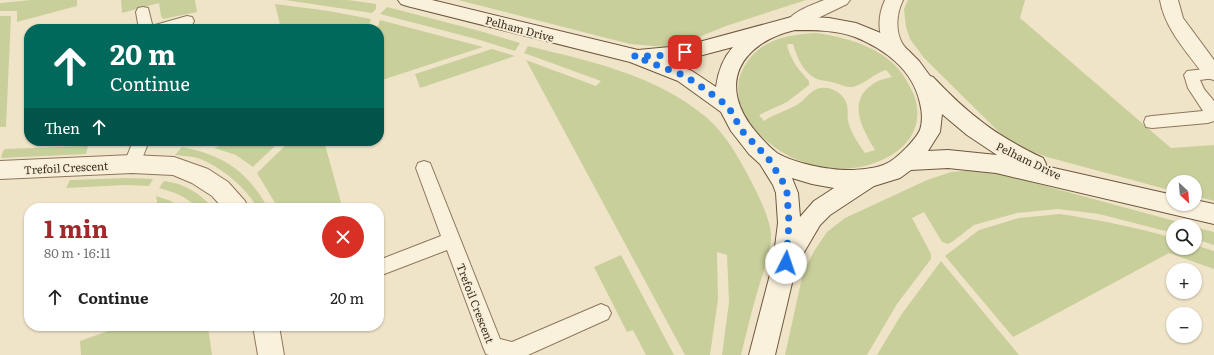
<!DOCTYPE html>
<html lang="en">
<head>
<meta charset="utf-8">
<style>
	body { margin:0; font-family:Literata,serif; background:#f6f6f6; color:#222; height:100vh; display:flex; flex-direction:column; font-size:15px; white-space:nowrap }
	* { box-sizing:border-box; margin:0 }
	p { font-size:13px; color:#767676 }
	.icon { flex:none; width:22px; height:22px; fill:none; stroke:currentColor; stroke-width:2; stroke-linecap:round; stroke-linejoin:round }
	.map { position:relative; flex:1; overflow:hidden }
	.panel { position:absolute; left:24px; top:203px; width:360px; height:128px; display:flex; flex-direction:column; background:#fff; border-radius:16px; box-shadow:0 1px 3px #0004 }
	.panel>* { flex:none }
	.hud { position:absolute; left:24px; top:24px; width:360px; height:122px; border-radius:16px; box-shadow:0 1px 3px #0004; background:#00695c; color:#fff; overflow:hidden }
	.needle { width:26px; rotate:154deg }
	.controls { position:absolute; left:1166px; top:175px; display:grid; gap:8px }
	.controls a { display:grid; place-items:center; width:36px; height:36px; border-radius:50%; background:#fff; box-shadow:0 1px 3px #0004; font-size:20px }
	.pin { position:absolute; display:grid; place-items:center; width:34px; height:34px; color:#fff; margin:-17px; border-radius:8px; box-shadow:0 2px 6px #0006 }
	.me { position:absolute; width:44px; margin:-22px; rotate:4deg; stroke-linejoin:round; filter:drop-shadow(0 0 3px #0008) }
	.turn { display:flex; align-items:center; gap:14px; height:84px; padding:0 20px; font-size:18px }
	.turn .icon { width:52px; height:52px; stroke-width:2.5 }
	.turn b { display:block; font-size:28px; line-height:34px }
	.then { display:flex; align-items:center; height:38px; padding:0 20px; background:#0003; gap:8px; font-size:15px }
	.round { display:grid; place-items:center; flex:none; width:42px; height:42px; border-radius:21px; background:#f6f6f6 }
	.summary { display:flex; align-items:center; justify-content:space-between; height:68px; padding:0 20px }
	h1 { font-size:24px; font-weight:700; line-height:30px; color:#9e2a2b }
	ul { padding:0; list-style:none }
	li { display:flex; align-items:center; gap:12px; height:52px; padding:0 20px }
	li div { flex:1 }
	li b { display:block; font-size:15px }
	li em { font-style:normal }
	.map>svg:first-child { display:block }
</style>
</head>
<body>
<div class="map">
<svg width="1214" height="355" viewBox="0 0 1214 355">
	<rect width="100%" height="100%" fill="#f0e4c8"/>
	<path fill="#c9cf9b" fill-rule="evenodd" d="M31,0h46v6l-60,16v-11h-17v-8z
		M121,0h74l2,12 -34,7 -2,-3 -2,-13 -37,10z
		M285,0h63l28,4v5l-4,4z
		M458,0h348l-80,26 -47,19 -15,2 -34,-3z
		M908,0h117l-5,18 151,130 43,-3v56l-19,-5v-14h-22v9l-126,-34 -25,-9 -21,-14 -77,-76 -14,-19 -4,-12 -2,-18z
		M275,4l54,7 42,8 -3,10h-87z
		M387,7l93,24 40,12 -5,8 -35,-11 -100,-26z
		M0,16h11l-5,111h-6z
		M380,20l103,27 -104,34v-52h-2z
		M815,33c34,4 78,17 94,52 2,4 5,9 6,13 14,47 -36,71 -75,71 -36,0 -75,-21 -94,-52 -8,-13 -11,-32 -4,-46 14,-30 42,-36 73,-38zM789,44h4c4,13 10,29 24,35 6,2 12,2 18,4 7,2 14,6 21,3 11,-4 19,-13 30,-16l6,7c-4,1 -10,2 -14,4 -33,17 -17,46 -3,69l-10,3c-7,-10 -14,-20 -17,-32 -1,-7 1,-15 -3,-21 -6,-11 -22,-16 -32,-9 -6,4 -10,10 -16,14 -11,6 -23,9 -33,16l-5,-6 28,-13 22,-17v-4c-10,-11 -18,-20 -22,-36z
		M528,46c62,15 128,29 178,71 20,17 33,41 45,64 7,13 20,40 20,54 0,20 -9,39 -14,58 -6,21 -11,41 -16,62h-19l7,-53 -2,-47 -10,-3 1,47 -8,56h-25l-159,-295 70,26 5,-5 -77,-28z
		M492,49l23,7 -95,32 -5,-14z
		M236,141h44l-27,26 -17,-12 -22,-7z
		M290,141h34l18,65 -6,2h-58l-21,-35z
		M88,146l-2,8 -85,4 2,-7 2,-2z
		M182,147c42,8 65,24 86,61h-11c-10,-20 -36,-41 -57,-49 -7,-3 -17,-3 -25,-4z
		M974,170l24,3 195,53h-20v7l-74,-19 -41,-5 -41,4 -43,12 -22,17 -4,2 -6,-2 -18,-30 -12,6 19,36v5l-34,45 -30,51h-82l18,-82 11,-22 13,-19 18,-14 82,-38 24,-8z
		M127,178l26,1 -4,7 -24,-1 -59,3 4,-8z
		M164,181c20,2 36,13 50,27h-17c-11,-12 -23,-16 -38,-20z
		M156,196l15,5 10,7h-23z
		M1060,214c39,6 76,13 113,24v10h22v-3l19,6v18l-45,-16 -156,84 -68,-81 34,-26 40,-12z
		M1195,227l19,5v13l-19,-6z
		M621,255l53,100h-28l-13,-25 -6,2 -33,-65z
		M941,261l78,94h-142l24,-40z
		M122,326h86l4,29h-131l-1,-14z"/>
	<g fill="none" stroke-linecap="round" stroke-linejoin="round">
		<g stroke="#8d765c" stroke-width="2">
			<path id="lane" d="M143,7l5,1 5,20 2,-3 32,-9 5,1 2,4 -2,4 -15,4h-38l-3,-17 2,-4z
				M1214,68v10l-14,2 4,9 10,12v20l-6,2 -56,5 -6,-1 -2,-5 2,-5 6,-1 51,-5 -15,-23 -4,-13 3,-4z
				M133,141h16l-11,28 -6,2 -6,-2 -2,-5z
				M424,161l6,2 2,5 68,171 12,3 89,-38 7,3 3,6 -3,6 -80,36h-39l-3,-1 -3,-7 -36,-97 -68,26v-16l62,-24 -25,-68 2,-5z"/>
		</g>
		<g stroke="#8d765c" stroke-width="2">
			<path id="street" d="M824,0h26l-3,4 -31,15 -14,9 -7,2 -7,-2 -2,-5c7,-12 26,-18 38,-23z
				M885,0h18c-6,12 -8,28 -2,41 3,7 10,11 14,18l-3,5c-10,3 -14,0 -21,-8 -13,-16 -15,-37 -6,-56z
				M1160,0h18l5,18 31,42v20l-8,-2c-17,-24 -41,-48 -46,-78z
				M132,155l42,2 34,12 20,13 17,19 3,7h-25l-11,-12 -20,-13 -19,-8 -41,-2 -132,6v-18z
				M253,326h26l5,29h-26z"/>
		</g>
		<g stroke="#6f573f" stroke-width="2">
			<path id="secondary" d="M398,0h34l206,50 32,-3 29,-5 96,-26 34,2 27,5 27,11 25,16 11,11 11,15 3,1c35,37 63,59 110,81l3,6 -1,2 128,29v9h22v-4l19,4v20l-218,-51 -48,-5 -37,2 -11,8 -26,8 -44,29 -10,10 -24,41 -21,89h-26l24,-92 5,-40 -2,-30 -3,-8 -13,-21 -11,-10 -18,-23 -10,-19 -43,-31 -48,-19 -223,-56 -6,-2zM795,30c20,0 41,0 60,7 30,12 58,33 65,66 2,8 3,18 0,27 -4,9 -20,25 -29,31 -10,7 -25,8 -38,9 -21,1 -57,-6 -76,-17 -8,-6 -15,-14 -21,-21 -40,-47 -16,-89 39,-102zM733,47c-10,11 -15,25 -17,40l-24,-16 -23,-9 30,-6zM942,114l25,21 30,20 -49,-5 -20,1 12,-19zM792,178l20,6 22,4 -20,13 -14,16 -2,-24z"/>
		</g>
		<use href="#lane" fill="#faf1dc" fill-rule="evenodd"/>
		<use href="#street" fill="#faf1dc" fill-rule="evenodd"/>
		<use href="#secondary" fill="#faf1dc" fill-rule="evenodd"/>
	</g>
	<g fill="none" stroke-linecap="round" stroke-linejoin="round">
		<path stroke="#1a73e8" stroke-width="7" stroke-dasharray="0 12.6" d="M685,52l-29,4h-22l51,20 21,14 22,16 14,25 26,27 15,24 4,11 2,30 -3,40"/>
	</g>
	<g text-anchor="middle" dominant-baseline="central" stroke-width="4" stroke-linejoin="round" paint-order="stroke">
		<g font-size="11" fill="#3d2e20" stroke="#f7eed8">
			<text transform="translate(520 28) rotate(15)">Pelham Drive</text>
			<text transform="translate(1029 160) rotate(26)">Pelham Drive</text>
			<text transform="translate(66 167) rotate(-3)">Trefoil Crescent</text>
			<text transform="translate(476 303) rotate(69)">Trefoil Crescent</text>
		</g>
	</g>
</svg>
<div class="controls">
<a><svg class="needle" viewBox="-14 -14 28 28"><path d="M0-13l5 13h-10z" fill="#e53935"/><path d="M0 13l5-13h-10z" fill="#767676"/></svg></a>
<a><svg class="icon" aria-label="search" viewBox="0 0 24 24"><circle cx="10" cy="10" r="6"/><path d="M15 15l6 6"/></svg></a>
<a>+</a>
<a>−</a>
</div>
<div class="pin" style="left:685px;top:52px;background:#d93025"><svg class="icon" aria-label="arrive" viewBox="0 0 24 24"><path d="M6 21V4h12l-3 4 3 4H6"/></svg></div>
<svg class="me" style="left:786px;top:263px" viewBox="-20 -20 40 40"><circle r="19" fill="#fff"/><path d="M0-13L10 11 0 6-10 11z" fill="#1a73e8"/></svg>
<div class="hud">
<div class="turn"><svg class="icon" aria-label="ahead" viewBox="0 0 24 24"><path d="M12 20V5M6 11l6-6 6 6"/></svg><div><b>20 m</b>Continue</div></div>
<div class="then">Then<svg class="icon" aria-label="ahead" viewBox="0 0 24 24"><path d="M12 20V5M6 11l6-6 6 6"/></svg></div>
</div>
<section class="panel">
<div class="summary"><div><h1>1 min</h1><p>80 m · 16:11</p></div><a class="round" style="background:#d93025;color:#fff"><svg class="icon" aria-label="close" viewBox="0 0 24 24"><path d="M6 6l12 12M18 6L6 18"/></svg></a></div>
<ul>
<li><svg class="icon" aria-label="ahead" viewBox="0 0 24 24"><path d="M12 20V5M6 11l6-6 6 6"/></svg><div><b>Continue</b></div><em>20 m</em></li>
</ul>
</section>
</div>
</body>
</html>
